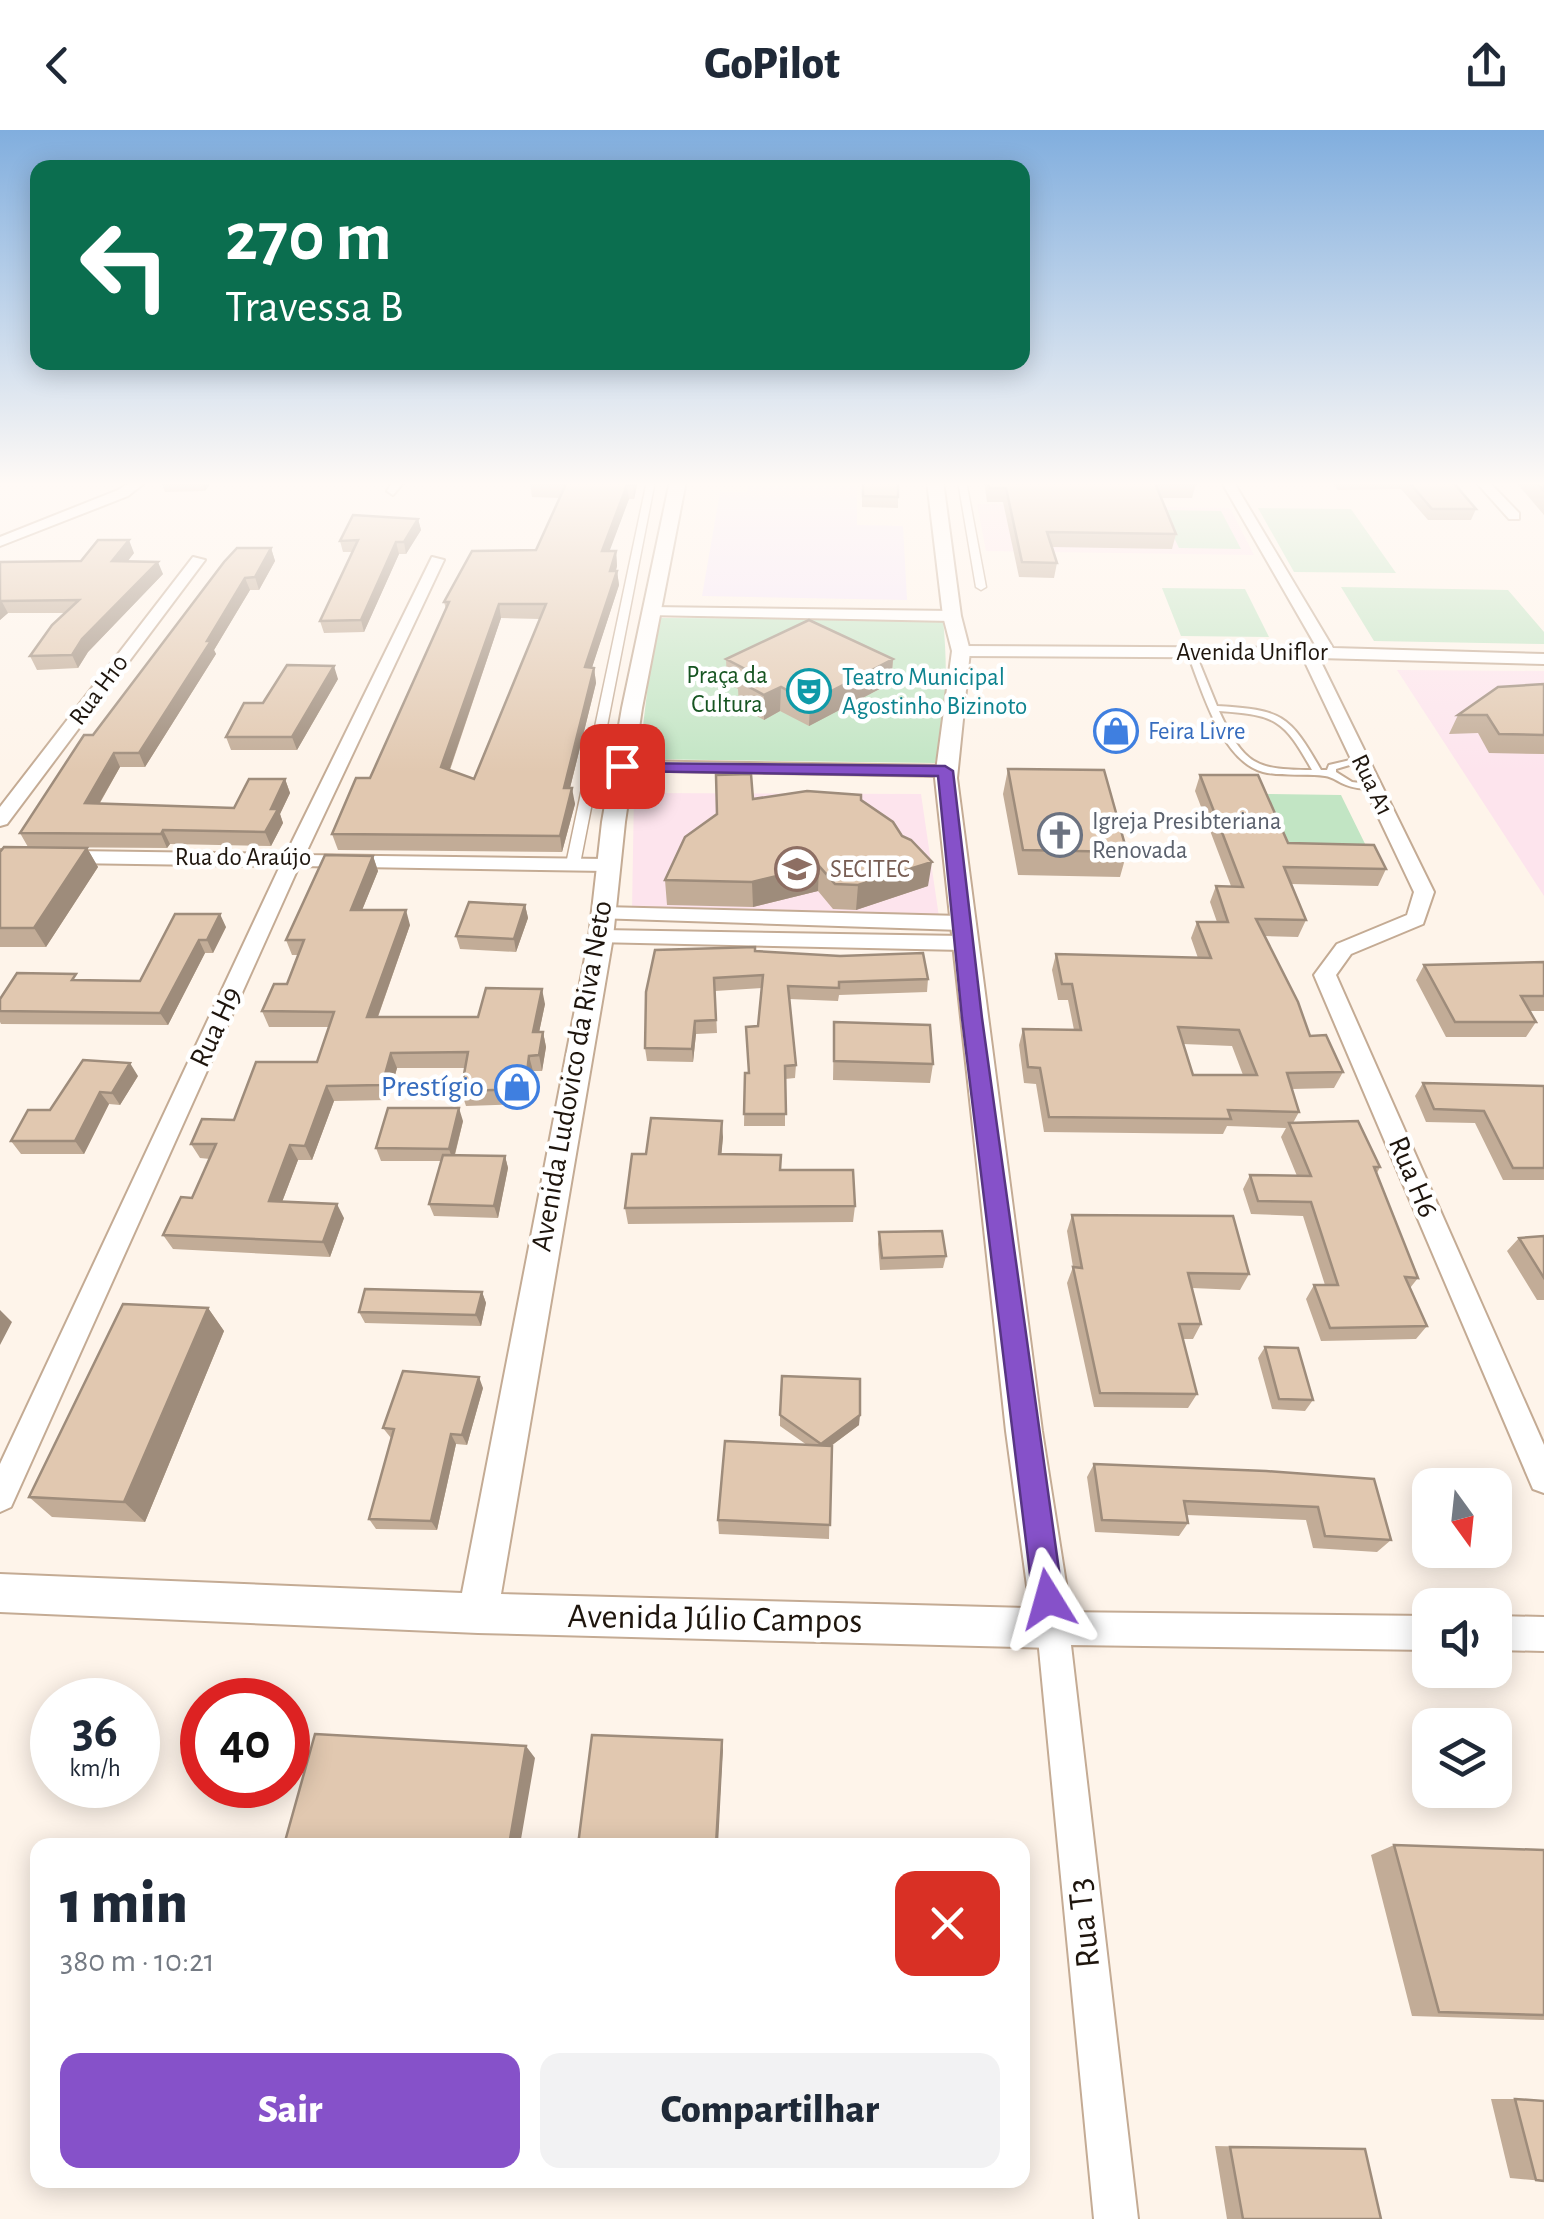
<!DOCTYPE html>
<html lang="pt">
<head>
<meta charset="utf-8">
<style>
	body { margin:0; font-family:"Alegreya Sans",sans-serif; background:#f2f2f3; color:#1f2937; height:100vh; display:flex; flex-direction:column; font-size:38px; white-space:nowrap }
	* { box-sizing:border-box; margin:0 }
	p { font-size:32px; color:#747a83 }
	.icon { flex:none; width:55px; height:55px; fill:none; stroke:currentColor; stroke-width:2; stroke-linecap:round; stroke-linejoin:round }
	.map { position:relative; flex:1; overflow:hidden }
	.drawer { position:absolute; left:30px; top:1708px; width:1000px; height:350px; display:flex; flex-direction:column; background:#fff; border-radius:20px; box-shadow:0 5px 25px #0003 }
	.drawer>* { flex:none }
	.top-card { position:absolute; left:30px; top:30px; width:1000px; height:210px; border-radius:20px; box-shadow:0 5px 25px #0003; background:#0b6e4f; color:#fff; overflow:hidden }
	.needle { width:65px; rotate:165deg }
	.buttons { position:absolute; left:1412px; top:1338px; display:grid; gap:20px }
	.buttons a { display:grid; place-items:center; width:100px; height:100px; border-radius:20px; background:#fff; box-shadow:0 5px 25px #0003; font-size:50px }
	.speed { position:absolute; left:30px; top:1548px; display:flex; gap:20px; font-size:50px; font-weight:700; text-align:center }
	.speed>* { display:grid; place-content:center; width:130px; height:130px; border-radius:50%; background:#fff; box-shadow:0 5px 25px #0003; line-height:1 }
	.speed small { font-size:25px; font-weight:400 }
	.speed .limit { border:15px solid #d22; background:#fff; color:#111 }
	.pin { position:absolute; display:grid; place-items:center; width:85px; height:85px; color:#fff; margin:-42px; border-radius:20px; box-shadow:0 5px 15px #0006 }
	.me { position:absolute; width:110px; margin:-55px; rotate:352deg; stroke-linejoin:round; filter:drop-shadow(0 0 8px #0008) }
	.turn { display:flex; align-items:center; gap:35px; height:210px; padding:0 30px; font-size:45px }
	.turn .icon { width:130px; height:130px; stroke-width:2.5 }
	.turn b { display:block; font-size:70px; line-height:85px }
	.round { display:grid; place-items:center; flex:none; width:105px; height:105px; border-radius:20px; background:#f2f2f3 }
	.headline { display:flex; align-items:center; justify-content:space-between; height:170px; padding:0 30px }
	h1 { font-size:60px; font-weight:800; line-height:75px }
	.cta { display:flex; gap:20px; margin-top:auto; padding:20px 30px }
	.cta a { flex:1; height:115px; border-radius:20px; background:#8651c9; color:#fff; font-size:40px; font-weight:800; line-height:115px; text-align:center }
	.cta a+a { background:#f2f2f3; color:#1f2937 }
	header { display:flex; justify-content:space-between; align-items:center; height:130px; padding:0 30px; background:#fff; font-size:45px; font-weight:800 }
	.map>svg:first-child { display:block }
</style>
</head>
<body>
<header><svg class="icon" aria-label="back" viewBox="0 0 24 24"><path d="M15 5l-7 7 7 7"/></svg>GoPilot<svg class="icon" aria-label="share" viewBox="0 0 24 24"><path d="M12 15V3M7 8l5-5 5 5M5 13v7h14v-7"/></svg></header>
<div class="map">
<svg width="1544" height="2089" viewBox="0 0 1544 2089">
	<rect width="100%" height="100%" fill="#fef4ea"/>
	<path fill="#f5e6f8" d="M749,351h108v44l46,1 4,74 -205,-4 18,-104h27z"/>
	<path fill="#fde4ed" d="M977,374l253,4 24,47 -268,-4z
		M1397,540l147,1v225z
		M634,663l287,1 18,123 -307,-7z"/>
	<path fill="#c2e5c4" d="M1258,378l93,1 45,64 -102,-1z
		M1161,380l60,1 20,38 -62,-1z
		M1341,457l167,3 36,42v12l-170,-3z
		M1162,458l83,1 24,48 -88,-1z
		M656,488l287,1c5,52 4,94 -8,144l-296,-4z
		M1266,664l75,1 30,61 -80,-2z"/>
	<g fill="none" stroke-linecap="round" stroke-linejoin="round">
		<g stroke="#c4ab94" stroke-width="4">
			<path id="service" d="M1188,520l7,2 22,54c65,4 72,8 104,64h6l2,-5 34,-8v4l-27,8v3l16,10 24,3v4c-9,0 -21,0 -30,-4 -8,-3 -13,-8 -21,-9 -20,-3 -41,1 -62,-4 -42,-11 -61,-83 -76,-120zM1219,581c58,4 65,9 93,59 -58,0 -68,-6 -93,-59z"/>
		</g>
		<g stroke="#c4ab94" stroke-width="3">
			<path id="pedestrian" d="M647,351h8l-75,383 -7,4 -7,-4z
				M958,351h8l20,106 -5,3 -5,-3z"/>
		</g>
		<g stroke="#c4ab94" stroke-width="4">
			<path id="minor" d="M132,351h15l-19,15 -128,50v-9l118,-47z
				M393,351h12l-12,14 -6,-4z
				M1221,351h12l100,167 211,6v10l-225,-6 115,234 -11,32 -72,30 -15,21 208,470v48l-11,-4 -219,-514 23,-31 70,-29 7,-23 -111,-234 -342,-2 -8,-5 8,-5 356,2z
				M1475,351h13l31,32v6h-10z
				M193,427l12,3 -198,264 -7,2v-19z
				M432,427l12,3 -139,295 301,4 10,6 -10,6 -307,-5 -288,641 -11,5v-48l280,-598 -280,-4v-12l286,4z
				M651,477l301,4 8,5 -8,5 -306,-6 -3,-3z
				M622,631l323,5 9,5 -9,5 -329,-6 -3,-4z
				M603,777l358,9 10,7 -10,7 -365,-12v-10z
				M601,800l362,6 10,7 -10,7 -369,-8 -3,-5 3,-5z
				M1053,1482l377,4v34l-359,-5 67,574h-44l-57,-591 4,-12z
				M1495,1486l49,1v34l-49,-1z"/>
		</g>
		<g stroke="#c4ab94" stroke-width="4">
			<path id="tertiary" d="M670,351h16l-44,227 -17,114 -12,115 -112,657 529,14 -24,-177 -71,-653 17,-127 -9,-35 -16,-135h16l18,135 9,35 -13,127 85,653 31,197 -6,14 -14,6 -575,-15 -478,-21v-38l462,19 127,-656 13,-115 20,-114z"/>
		</g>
		<path stroke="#a49a91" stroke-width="4" stroke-dasharray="4 4" stroke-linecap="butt" d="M893,575l37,2"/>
		<use href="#service" fill="#fff" fill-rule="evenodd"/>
		<use href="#pedestrian" fill="#fff" fill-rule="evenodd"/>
		<use href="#minor" fill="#fff" fill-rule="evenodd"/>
		<use href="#tertiary" fill="#fff" fill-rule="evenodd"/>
	</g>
	<path fill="#c2ac97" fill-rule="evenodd" d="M161,351h51l-7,10 -40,1z
		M638,351l-4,18h-5l-20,52h7l1,15 -1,5h1l2,14 -27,82 2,1 2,15 -26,105 5,16 -13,48 -224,-2 -6,-16 38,-56 76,-169 -2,-7 92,-52 24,-52 -28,-1 -2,-14zM501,488l39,1 -66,160 -24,-9z
		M862,351l36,16v11l-36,-1z
		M984,351h210l2,3 -4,14h-31l15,36 -4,15 -120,-2 5,16 -3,15 -35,-1 -16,-75h-16z
		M1331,351h121l24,28 -5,11h-43l-27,-31 -63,1z
		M1515,351h29v34z
		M418,389l3,11 -15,24h-7l-35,78 -40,1 -4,-12 33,-69h-10l-3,-11z
		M271,418l4,13 -16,29h-9l-36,60 2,4 -71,113h-25l-20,36 134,5 51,-29 5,14 -10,21 3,9 -12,23 -101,-2 -3,4 -139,-1 -8,-14 73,-98z
		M134,423l-7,8 36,13 -75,78 -10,16 -41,2 -7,-14 35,-43h-57l-8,7v-58l81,-1z
		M726,529h167l-2,24 -82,43 -29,-15 -16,9 -25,-14 -1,-17 -11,-6z
		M338,549l-41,71h-66l-5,-13 37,-34z
		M1544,554v70l-55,-1 -11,-20 -29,1 9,-19z
		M1008,639l119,83 -7,25 -102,-2 -15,-81z
		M1200,645l88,68 98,26 -8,17 -87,-2 15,36 -8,17 -33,-1 45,100 33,36 -9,16 -42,1 7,23 -6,11 87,44 -3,6 41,105 -8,10 17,38 -11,13 -95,2 -15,-42 8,-14h11l-22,-69 -52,-2 -8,-25 7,-14 47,1 -16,-39 5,-9 -59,-2 -4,8 -179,-2 -8,-48 -12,-1 -5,-38 4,-16 51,1 -6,-30h-10l-6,-30 4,-16 142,4 -7,-20 6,-16h20l-7,-20 6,-16h15l-36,-95zM1183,914l49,2 11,29h-50z
		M861,670l67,86 -72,24 -23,-1 -15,-18 -65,16 -86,-2 -2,-25z
		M87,718l11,19 -52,80h-46v-95z
		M373,726l5,15 -16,39 48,15 -32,92h100l67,-13 -6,28h4l3,15 -4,24h-9l-5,33 -62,2 -5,-15 5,-23h-69l-9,32 -54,1 -22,59h-14l-16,42 62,16 -14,39 -157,-8 -10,-14 29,-37 18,-39 -10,-1 -9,-14 43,-24 83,-58 12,-35h-60l-7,-16 25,-27 11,-29h-6l-6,-15z
		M525,775l3,13 -12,34 -56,-3 -4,-13z
		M175,784l51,13 -13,26h-8l-37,72 -167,-1 -1,-2v-23l80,-19 60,1z
		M755,821l173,28 -1,13 -88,3 -1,6 -49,-2 7,66 -1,13 -10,1v47h-41l1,-53h3l10,-47 4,-38 -47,3 2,42 -21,1 -3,28 -46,-1 -2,-13 1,-56z
		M1544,832v49h-14l6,11 -10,15h-80l-30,-57 8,-15z
		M834,892l99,42 -3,19 -97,-3z
		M138,946l-18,29 -11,-1 -25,50h-63l-10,-13 39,-31z
		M1423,953l121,3v94h-41l-28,-57 -49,-1 -11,-26z
		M463,991l-8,34 50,1 3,12 -10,50 -64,-2 -5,-12 12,-43h-60l-5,-13z
		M723,1007l-2,17 59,16 75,36 -2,16 -225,2 -3,-16 21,-54z
		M1072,1085l177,59 -9,16 -48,-2 9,36 -8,15h-10l14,55 -9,14 -94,-1 -27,-124 6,-16 -6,-36z
		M879,1102l67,24 -3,12 -63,2 -2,-26z
		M1544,1106v64h-7l-30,-49 12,-13z
		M482,1162l4,11 -5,23 -116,-3 -6,-11z
		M208,1178l16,23 -79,191 -93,-5 -23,-20z
		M1265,1217l48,53 -8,11 -33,-2 -14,-51z
		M483,1258l-16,57 -11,-1 -19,86 -61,-1 -7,-10 22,-81 -8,-10z
		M780,1285l79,10 -28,21 -2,93 -110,-5 -1,-14 89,-75 -27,-19z
		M1094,1334l172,7 125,69 -14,12 -64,-4 -7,-28 -119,-5 1,8 -9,13 -84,-4 -8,-55z
		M1394,1715l150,5v170l-132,-4 -41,-161z
		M1491,1969h24l29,82 -34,-3z
		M1215,2016l150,3 16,70h-154z"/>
	<path fill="#9e8c7b" d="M201,351h11l-7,10z
		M634,351h4l-4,18 -1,-14z
		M627,355l2,14 -25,67 -2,-15z
		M418,389l3,11 -15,24 -2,-12z
		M129,410l5,13 -16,21 -6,-13z
		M396,412l3,12 -35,78 -3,-12z
		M271,418l4,13 -16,29 -4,-13z
		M616,421l1,15 -6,19 -1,-14z
		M158,432l5,12 -75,78 -10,16 -6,-13 10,-16z
		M617,441l2,14 -32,98 -2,-16z
		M245,448l5,12 -36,60 2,4 -71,113 -6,-14z
		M1,470l7,13 -8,7v-19z
		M499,474l2,14 -56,165 -4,-16z
		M893,529l-2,24 -82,43 1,-24z
		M334,536l4,13 -41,71 -5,-13z
		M594,538l2,15 -30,121 -2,-16z
		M781,557l-1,24 -16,9v-25z
		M114,623l6,14 -28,49 -7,-13z
		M285,649l5,14 -10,21 3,9 -12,23 -6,-14 6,-23z
		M572,658l3,16 -13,48 -2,-16z
		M163,700l7,14 -3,4 -6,-14z
		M87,718l11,19 -52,80 -12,-19z
		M373,726l5,15 -22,54 -5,-15z
		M932,732l-4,24 -72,24 2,-25z
		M819,736l-1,25 -65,16 -1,-25z
		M525,775l3,13 -12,34 -2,-13z
		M406,780l4,15 -38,108 -5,-16z
		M220,784l6,13 -13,26 -6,-13z
		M199,810l6,13 -37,72 -8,-12z
		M542,859l3,15 -9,43 -3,-15z
		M695,891l1,13 -3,28 -1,-13z
		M543,902l3,15 -4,24 -3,-16z
		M391,923l6,15 -9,32 -6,-15z
		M529,926l4,15 -5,33 -3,-15z
		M130,933l8,13 -18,29 -8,-12z
		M327,956l7,15 -22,59 -7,-14z
		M100,962l9,12 -25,50 -9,-13z
		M459,978l4,13 -10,40 -4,-12z
		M722,991l1,16 -3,34 -1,-17z
		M290,1015l8,15 -21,55 -8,-14z
		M505,1026l3,12 -10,50 -4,-12z
		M337,1074l7,14 -14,39 -7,-15z
		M482,1162l4,11 -5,23 -5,-11z
		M208,1178l16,23 -79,191 -21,-20z
		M0,1180l12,12 -12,23z
		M479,1247l4,11 -16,57 -5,-10z
		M860,1285l-1,10 -39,29 1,-10z
		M451,1304l5,10 -19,86 -6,-9z
		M722,1610l1,10 -5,95h-2z
		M526,1616l9,12 -15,87h-11z"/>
	<path fill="#e1c8b0" stroke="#9e8c7b" stroke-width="2.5" fill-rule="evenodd" d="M531,351h103l-1,4h-6l-25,66h14l-6,20h7l-32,96 9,1 -30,120h8l-12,48 -228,-2 24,-56h14l79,-176h-5l28,-51 64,-1 30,-66 -36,-1zM499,474h47l-72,175 -33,-12z
		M863,351h35v16l-35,-1z
		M988,351h206l2,3 -41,-1 21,51 -129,-2 10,31 -35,-1 -16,-74h-17z
		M1408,351h44l24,28h-44z
		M1535,351h9v10z
		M353,385l65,4 -14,23h-8l-35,78 -41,1 38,-81 -18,1z
		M98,410h31l-17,21 46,1 -76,77 -10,16 -42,1 22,-31 27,-25 -79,1v-39l81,-1z
		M237,418h34l-16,29 -10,1 -38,63h4l-72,112h-25l-29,50 149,5 15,-29h36l-14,30h7l-13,23 -102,-2 -2,4 -141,-1 64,-98h9l131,-173z
		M809,490l84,39 -83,43 -29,-15 -17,8 -26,-14 17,-7 -29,-15z
		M287,535l47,1 -42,71h-66l18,-34h19z
		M1544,554v51l-45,-1 -12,-19h-29l40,-28z
		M1008,639l96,1 23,82 -104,-2z
		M751,644l2,25 54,-8 54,4v5l32,22 9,14 9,4 21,22 -74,23 -23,-1 -16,-18 -67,16 -87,-2 20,-43 32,-23 -1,-39z
		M1200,645h58l30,68 86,2 12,24 -102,-2 22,53 -50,-1 42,83 12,34 16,-1 17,37 -56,1 12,39 -71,-2 3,9 -182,-2 -9,-49 -12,-1 -5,-38 58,1 -9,-46h-10l-6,-30 155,4 -14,-36h31l-12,-36 27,1zM1178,897l61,3 18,45h-64z
		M4,717l83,1 -53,80h-34v-76z
		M325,725l48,1 -22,54h55l-39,107h111l8,-29 56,1 -9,43h10l-4,23 -10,1 -4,33 -64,2 7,-39 -77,1 -9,32 -55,1 -22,60 -15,-1 -21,56 68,3 -14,38 -160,-7 18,-38 11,1 24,-54h-25l11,-25 32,1 22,-58h61l17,-50 -72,-1 12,-27h13l17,-44h-18z
		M469,772l56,3 -11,34 -58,-3z
		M175,784h45l-13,26h-8l-39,73 -160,-2v-12l17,-26 59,1 -4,6 68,1z
		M755,817v4l85,5 83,-3 5,26 -89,3v6l-51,-2 8,79 -11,1 1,48h-42l1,-41h4l-3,-46 12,-1 5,-51 -49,3 2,42 -21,1 -3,28 -47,-1 1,-56 9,-42z
		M1544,832v34h-23l15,26h-81l-31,-57z
		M834,892l96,3 3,39 -99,-3z
		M83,930l47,3 -18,30 -12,-1 -25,49h-64l17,-31h22z
		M1423,953l121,3v82h-31l-29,-57 -50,-2z
		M388,978h71l-10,41 -73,-1z
		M651,988l71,3 -3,33 62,1 -1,15h73l2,36 -230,2 7,-54h14z
		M1358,991l22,46h-6l44,111 -13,-1 22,49 -97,2 -16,-43h24l-27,-83 -53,-1 -8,-26 61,1 -22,-53z
		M443,1025l62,1 -11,50 -65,-2z
		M1072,1085l161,1 16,58 -61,-1 13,51h-22l18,70 -97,-1 -27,-126 9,1z
		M942,1101l4,25 -64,2 -3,-26z
		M1544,1106v42l-25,-40z
		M365,1159l117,3 -6,23 -117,-3z
		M123,1174l85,4 -84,194 -95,-5z
		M1265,1217l33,1 15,52 -34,-1z
		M403,1241l76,6 -17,58 -11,-1 -20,87 -62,-2 25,-90 -11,-1z
		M782,1246l78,3v36l-39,29 -41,-29z
		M725,1311l107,5 -2,79 -112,-5z
		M1094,1334l172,7 108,8 17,61 -66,-4 -7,-29 -134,-6 4,22 -86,-3z
		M315,1604l211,12 -17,99 -85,-2v2h-140z
		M592,1605l130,5 -6,105h-138z
		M1394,1715l150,5v165l-105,-3z
		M1515,1969l29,2v80l-8,-1z
		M1230,2017l135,2 16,70h-138z"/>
	<linearGradient id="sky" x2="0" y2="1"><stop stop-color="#81aede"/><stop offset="0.55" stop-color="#fffaf6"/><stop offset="1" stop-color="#fffaf6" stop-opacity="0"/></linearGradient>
	<rect width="1544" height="643" fill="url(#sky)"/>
	<path fill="#8651c9" stroke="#573583" stroke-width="2.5" d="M616,633l329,3 8,5 29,247 81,581 -5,10 -10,5 -10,-5 -5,-10 -71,-581 -24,-242 -316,-5 -8,-5z"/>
	<defs>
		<g id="theatre-ring" transform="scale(2.25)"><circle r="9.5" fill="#fff" stroke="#0f9aa8" stroke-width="1.5"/><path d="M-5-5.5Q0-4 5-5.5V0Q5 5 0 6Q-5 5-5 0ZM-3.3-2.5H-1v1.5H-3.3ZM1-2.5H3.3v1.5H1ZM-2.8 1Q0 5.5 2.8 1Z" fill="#0f9aa8"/></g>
		<g id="shop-ring" transform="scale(2.25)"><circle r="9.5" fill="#fff" stroke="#3f7fe0" stroke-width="1.5"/><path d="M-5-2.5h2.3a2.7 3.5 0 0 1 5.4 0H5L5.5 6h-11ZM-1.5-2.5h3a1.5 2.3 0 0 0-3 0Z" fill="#3f7fe0"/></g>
		<g id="church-ring" transform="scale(2.25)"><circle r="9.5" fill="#fff" stroke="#6b7280" stroke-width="1.5"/><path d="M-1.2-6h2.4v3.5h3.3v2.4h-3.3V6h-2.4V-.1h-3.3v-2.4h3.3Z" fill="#6b7280"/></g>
		<g id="university-ring" transform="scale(2.25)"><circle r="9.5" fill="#fff" stroke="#8d6e63" stroke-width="1.5"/><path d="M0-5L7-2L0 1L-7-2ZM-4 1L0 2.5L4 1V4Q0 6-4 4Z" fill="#8d6e63"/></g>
	</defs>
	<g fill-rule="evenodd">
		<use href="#theatre-ring" x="809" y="561"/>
		<use href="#shop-ring" x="1116" y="601"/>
		<use href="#church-ring" x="1060" y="705"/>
		<use href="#university-ring" x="797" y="739"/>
		<use href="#shop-ring" x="517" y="957"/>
	</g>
	<g text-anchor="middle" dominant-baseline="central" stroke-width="9" stroke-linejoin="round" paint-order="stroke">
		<g font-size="25" fill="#1e150d" stroke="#fff">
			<text x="1252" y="522">Avenida Uniflor</text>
			<text transform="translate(99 560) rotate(-53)">Rua H10</text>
			<text transform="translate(1372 655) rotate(64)">Rua A1</text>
			<text x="243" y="727">Rua do Araújo</text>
		</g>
		<g font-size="25" fill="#175522" stroke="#fff">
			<text x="727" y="545">Praça da<tspan x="727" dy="29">Cultura</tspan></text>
		</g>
		<g font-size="25" fill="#0d838f" stroke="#fff" text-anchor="start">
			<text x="842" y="547">Teatro Municipal<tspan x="842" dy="29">Agostinho Bizinoto</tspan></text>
		</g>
		<g font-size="25" fill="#366cbe" stroke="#fff" text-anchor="start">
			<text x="1148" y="601">Feira Livre</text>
		</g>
		<g font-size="25" fill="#5b616d" stroke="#fff" text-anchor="start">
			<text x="1092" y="691">Igreja Presibteriana<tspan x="1092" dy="29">Renovada</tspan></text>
		</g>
		<g font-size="25" fill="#785e54" stroke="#fff" text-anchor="start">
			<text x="830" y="739">SECITEC</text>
		</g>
		<g font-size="30" fill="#1e150d" stroke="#fff">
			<text transform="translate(216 897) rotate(-65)">Rua H9</text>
			<text transform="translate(572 946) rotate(-80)">Avenida Ludovico da Riva Neto</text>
			<text transform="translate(1413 1047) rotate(67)">Rua H6</text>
		</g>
		<g font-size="30" fill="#366cbe" stroke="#fff" text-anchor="end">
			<text x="484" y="957">Prestígio</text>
		</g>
		<g font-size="35" fill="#1e150d" stroke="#fff">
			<text transform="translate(715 1489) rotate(1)">Avenida Júlio Campos</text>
			<text transform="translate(1084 1793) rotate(-96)">Rua T3</text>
		</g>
	</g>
</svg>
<div class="buttons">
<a><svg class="needle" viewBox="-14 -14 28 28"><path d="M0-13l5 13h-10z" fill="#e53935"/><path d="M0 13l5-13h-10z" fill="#747a83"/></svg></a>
<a><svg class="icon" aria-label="sound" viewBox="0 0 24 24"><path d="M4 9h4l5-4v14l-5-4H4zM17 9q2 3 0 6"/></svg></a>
<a><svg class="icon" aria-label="layers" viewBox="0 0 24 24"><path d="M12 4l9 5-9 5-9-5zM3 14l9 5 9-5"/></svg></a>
</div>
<div class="speed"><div>36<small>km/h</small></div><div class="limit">40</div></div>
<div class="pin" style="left:622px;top:636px;background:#d93025"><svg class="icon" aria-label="arrive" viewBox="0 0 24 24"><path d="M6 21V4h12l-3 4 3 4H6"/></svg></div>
<svg class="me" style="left:1048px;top:1469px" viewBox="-20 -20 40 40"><path d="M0-17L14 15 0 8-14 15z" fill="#8651c9" stroke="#fff" stroke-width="4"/></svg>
<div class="top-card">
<div class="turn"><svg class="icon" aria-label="left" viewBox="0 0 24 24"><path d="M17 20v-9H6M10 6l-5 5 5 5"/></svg><div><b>270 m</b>Travessa B</div></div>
</div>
<section class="drawer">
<div class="headline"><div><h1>1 min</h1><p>380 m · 10:21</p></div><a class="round" style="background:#d93025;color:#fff"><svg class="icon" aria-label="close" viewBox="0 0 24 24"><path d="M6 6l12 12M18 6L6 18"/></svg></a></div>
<div class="cta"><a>Sair</a><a>Compartilhar</a></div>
</section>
</div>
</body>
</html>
